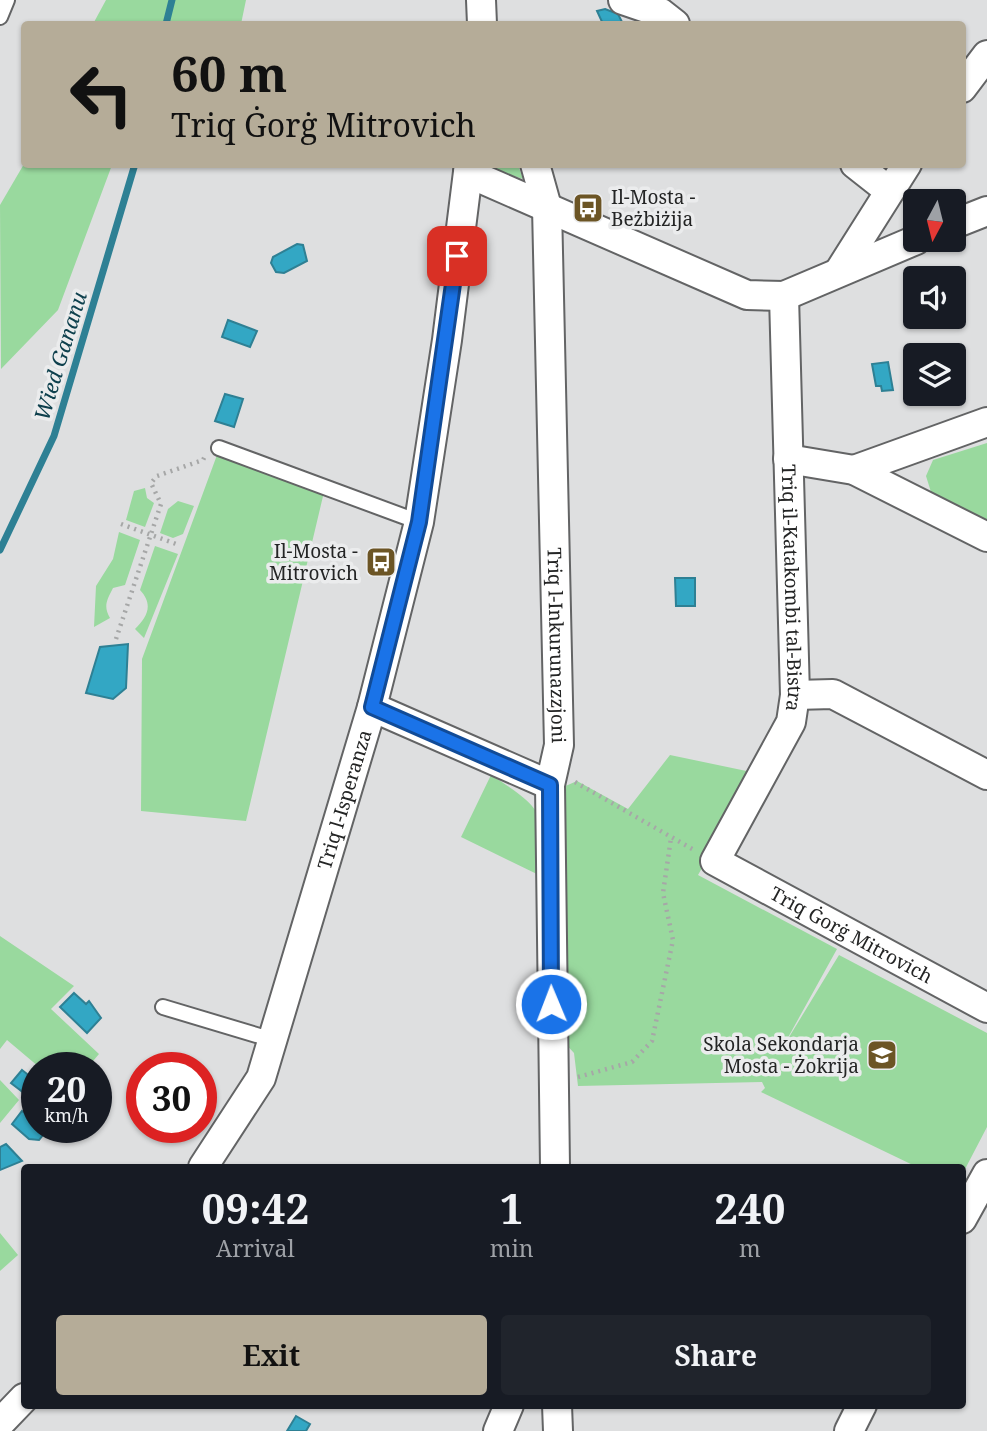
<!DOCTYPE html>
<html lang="en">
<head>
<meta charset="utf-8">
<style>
	body { margin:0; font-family:"Noto Serif",serif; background:#20242c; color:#f1f3f6; height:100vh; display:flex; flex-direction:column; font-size:26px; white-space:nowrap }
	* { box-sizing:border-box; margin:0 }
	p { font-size:23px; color:#9ea1a6 }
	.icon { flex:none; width:38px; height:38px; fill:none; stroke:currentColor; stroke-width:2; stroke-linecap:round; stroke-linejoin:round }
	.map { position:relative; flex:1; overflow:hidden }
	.details { position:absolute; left:21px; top:1164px; width:945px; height:245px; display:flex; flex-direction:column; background:#171b24; border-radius:7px; box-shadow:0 2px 5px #0004 }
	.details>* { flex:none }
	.top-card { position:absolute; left:21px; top:21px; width:945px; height:147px; border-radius:7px; box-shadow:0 2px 5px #0004; background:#b5ac98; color:#111; overflow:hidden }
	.needle { width:46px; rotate:187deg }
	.fabs { position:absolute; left:903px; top:189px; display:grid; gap:14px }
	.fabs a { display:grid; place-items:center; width:63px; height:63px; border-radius:7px; background:#171b24; box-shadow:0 2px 5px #0004; font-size:35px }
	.speed { position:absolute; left:21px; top:1052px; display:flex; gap:14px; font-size:35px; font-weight:700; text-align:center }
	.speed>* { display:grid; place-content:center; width:91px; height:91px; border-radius:50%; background:#171b24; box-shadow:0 2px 5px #0004; line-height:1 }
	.speed small { font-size:18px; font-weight:400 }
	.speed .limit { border:10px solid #d22; background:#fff; color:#111 }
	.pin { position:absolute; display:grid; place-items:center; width:60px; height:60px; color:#fff; margin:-30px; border-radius:14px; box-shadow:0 4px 10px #0006 }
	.me { position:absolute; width:77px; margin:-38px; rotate:359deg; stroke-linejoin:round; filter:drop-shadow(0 0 5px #0008) }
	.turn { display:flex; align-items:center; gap:24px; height:147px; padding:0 35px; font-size:32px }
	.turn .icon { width:91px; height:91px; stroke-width:2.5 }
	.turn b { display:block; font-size:49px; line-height:60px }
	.eta { display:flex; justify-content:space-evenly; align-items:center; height:119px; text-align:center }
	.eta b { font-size:42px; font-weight:700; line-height:49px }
	.action { display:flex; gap:14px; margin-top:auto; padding:14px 35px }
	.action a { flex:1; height:80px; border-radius:7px; background:#b5ac98; color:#111; font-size:28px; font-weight:700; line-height:80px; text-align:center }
	.action a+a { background:#20242c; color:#f1f3f6 }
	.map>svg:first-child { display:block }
</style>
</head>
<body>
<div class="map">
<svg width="987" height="1431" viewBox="0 0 987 1431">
	<rect width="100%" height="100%" fill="#dedfe0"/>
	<path fill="#99d99e" d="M106,0h140l-5,24h-148z
		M24,164l88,1 -54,145 -57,59 -1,-164z
		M482,165h36l5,14z
		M987,443v78l-56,-29 -5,-16 7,-16z
		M217,455l107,37 -78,329 -105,-10 1,-152z
		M145,488l2,10 7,5 -9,24 -19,-7 8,-29z
		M178,501l16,5 -11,28 -10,4 -13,-5 8,-24z
		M119,532l21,8 -15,45 -12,3c-6,12 -10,18 -3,30l-16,9 2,-41 17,-27z
		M155,546l23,8 -34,84 -9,-9c12,-12 19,-24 5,-39z
		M670,755l86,18 -58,102 139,74 -57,103 59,-97 148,78v94l-24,46 -1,-6h-45l-156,-75 4,-4 -3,-6 -184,4 -4,-33 -14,-15 1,-250 16,-7 51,28z
		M491,775c56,36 53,38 52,102l-82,-40z
		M0,936l74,50 -23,23 48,45 -11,13h-49l-32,-27 -7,9z
		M0,1080l19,20 -19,23z
		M0,1233l18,22 -18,16z"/>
	<path fill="#33a7c4" stroke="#2e8094" stroke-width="2" d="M605,9l13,5 5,10h-20l-6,-13z
		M297,244l6,1 4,16 -23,12 -8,-1 -5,-9 2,-6z
		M228,320l29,11 -7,16 -28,-10z
		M888,362l5,28 -11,1 -1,-5h-5l-4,-22z
		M225,394l18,5 -9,28 -19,-6z
		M675,578h20v28h-19z
		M128,644l-2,44 -13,11 -27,-6 14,-46z
		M74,993l12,11 3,-3 12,17 -14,15 -27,-26z
		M22,1070l15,12v21l-26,-20z
		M22,1111l15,11v5h5l1,8 -4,5 -10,-1 -17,-15z
		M6,1144l16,17 -22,9v-23z
		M296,1416l14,8 -4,7h-19z"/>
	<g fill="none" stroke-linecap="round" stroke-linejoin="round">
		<path stroke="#2e8094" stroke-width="7" d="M166,24l6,-24
			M0,550l54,-114 81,-272"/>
		<g stroke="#636465" stroke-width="18">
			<path id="lane" d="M0,17l7,-17
				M219,448l200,74
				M163,1007l110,33"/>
		</g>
		<g stroke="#636465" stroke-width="32">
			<g id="street">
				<path d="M481,0l1,24"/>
				<path d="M623,0l38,13 14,11"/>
				<path d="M962,88l25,-33"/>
				<path id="s1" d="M535,164l12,43 12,538 -9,40 5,382"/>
				<path d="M855,164l33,26"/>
				<path d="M468,173l279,122 37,1 132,-56"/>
				<path d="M954,224l33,-13"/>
				<path d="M840,270l67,-106"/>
				<path id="s2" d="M784,296l11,399 -4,27 -76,139 272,147"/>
				<path d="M788,459l66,11 133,67"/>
				<path d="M854,470l133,-48"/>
				<path d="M795,695l38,-1 154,81"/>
				<path d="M372,707l178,78"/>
				<path id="s3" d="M203,1167l58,-89 111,-371 47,-185 28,-182 22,-176"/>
				<path d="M962,1219l25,-45"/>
				<path d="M557,1405l1,26"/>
				<path d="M0,1423l24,-25"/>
				<path d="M498,1431l11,-26"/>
				<path d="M849,1431l13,-26"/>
			</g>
		</g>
		<path stroke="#a6a7a7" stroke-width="4.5" stroke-dasharray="2 5" stroke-linecap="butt" d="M121,524l58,21
			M116,639l45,-135 -10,-21 6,-7 46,-16 2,-4
			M575,782l119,68
			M578,1077l54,-15 20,-21 21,-101 -10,-47 8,-55"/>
		<use href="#lane" stroke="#fff" stroke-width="14"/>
		<use href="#street" stroke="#fff" stroke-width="28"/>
	</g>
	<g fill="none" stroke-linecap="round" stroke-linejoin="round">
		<g stroke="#114b97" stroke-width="18">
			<path id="route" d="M457,256l-38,266 -47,185 178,78 1,219"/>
		</g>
		<use href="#route" stroke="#1a73e8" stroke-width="12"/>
	</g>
	<defs>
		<g id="bus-square" transform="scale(1.575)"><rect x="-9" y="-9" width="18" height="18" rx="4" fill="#6c5525" stroke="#ebeced"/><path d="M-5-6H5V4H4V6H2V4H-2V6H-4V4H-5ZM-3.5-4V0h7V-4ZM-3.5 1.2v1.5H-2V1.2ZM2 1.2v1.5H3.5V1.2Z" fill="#fff"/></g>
		<g id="school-square" transform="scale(1.575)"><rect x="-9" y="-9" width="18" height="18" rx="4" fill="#6c5525" stroke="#ebeced"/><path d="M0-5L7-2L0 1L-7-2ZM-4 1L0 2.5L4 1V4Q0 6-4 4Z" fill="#fff"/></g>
	</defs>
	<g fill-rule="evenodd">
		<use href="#bus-square" x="588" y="208"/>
		<use href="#bus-square" x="381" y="562"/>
		<use href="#school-square" x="882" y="1055"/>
	</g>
	<g text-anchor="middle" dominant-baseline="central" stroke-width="7" stroke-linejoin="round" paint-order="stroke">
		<g font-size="19" fill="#242525" stroke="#ebeced" text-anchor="end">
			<text x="611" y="197" text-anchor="start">Il-Mosta -<tspan x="611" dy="22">Beżbiżija</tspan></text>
			<text x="358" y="551">Il-Mosta -<tspan x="358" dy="22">Mitrovich</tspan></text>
			<text x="859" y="1044">Skola Sekondarja<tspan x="859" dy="22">Mosta - Żokrija</tspan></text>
		</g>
		<g font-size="19" fill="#242525" stroke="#ebeced">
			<text stroke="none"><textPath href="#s2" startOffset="292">Triq il-Katakombi tal-Bistra</textPath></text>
			<text stroke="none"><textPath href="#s1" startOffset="483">Triq l-Inkurunazzjoni</textPath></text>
			<text stroke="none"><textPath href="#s3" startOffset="397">Triq l-Isperanza</textPath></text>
			<text stroke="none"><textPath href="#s2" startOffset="740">Triq Ġorġ Mitrovich</textPath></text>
		</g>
		<g font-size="21" font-style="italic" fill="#0e404d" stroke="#ebeced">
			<text transform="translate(60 356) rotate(-73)">Wied Gananu</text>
		</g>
	</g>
</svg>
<div class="fabs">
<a><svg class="needle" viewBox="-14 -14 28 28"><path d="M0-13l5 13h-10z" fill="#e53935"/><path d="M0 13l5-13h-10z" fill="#9ea1a6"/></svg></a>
<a><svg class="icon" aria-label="sound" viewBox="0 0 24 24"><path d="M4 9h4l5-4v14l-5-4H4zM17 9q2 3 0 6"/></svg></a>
<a><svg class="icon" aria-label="layers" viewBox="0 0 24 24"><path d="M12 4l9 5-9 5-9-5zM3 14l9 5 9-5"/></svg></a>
</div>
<div class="speed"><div>20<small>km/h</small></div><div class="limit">30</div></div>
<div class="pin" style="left:457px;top:256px;background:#d93025"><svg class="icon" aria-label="arrive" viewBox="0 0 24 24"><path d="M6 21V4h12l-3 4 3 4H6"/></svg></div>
<svg class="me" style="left:551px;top:1004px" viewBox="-20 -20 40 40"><circle r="17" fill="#1a73e8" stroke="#fff" stroke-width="3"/><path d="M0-11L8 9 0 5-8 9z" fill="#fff"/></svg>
<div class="top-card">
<div class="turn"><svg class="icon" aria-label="left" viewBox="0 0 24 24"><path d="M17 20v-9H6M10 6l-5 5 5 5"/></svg><div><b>60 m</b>Triq Ġorġ Mitrovich</div></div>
</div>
<section class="details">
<div class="eta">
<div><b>09:42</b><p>Arrival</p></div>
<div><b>1</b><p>min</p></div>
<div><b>240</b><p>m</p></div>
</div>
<div class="action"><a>Exit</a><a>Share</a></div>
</section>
</div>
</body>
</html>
